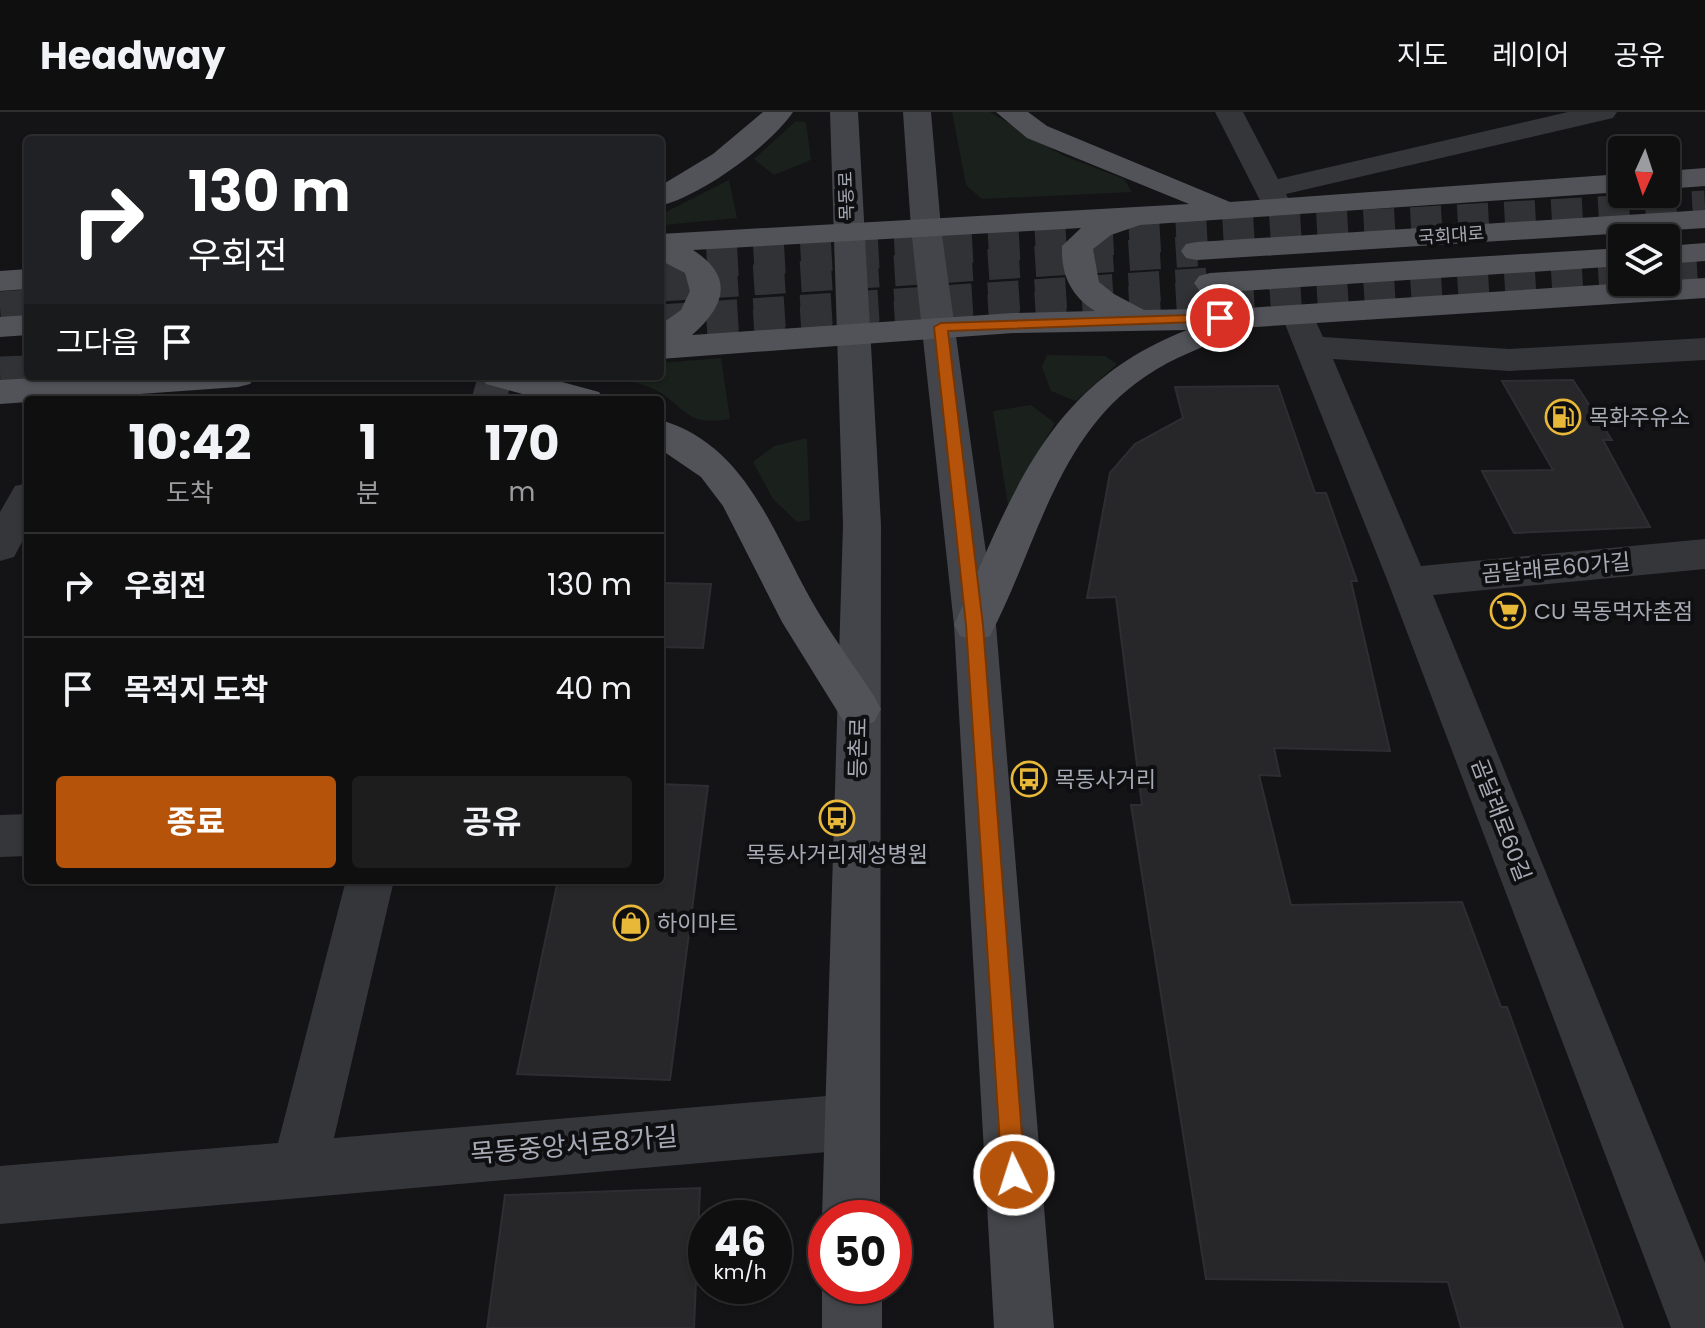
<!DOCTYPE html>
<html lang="ko">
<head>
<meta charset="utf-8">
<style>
	body { margin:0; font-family:Poppins,"Noto Sans KR",sans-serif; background:#1d1d1e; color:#f1f3f6; height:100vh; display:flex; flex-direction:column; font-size:30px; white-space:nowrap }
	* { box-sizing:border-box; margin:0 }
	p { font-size:26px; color:#9b9c9f }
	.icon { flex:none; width:44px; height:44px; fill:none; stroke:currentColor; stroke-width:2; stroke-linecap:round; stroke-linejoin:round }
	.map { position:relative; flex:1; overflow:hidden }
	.side { position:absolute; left:24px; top:284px; width:640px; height:488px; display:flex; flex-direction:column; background:#0f0f10; border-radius:8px; box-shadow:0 2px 6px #0004,0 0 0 2px #2f2f30 }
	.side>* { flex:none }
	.banner { position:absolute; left:24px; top:24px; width:640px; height:244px; border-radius:8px; box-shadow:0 2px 6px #0004,0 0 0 2px #2f2f30; background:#202124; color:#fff; overflow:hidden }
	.needle { width:52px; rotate:183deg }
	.buttons { position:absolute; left:1608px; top:24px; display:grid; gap:16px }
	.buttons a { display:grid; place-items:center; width:72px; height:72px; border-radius:8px; background:#0f0f10; box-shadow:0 2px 6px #0004,0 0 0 2px #2f2f30; font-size:40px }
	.speed { position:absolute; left:688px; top:1088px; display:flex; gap:16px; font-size:40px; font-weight:700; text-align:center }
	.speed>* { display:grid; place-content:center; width:104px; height:104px; border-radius:50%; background:#0f0f10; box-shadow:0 2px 6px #0004,0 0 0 2px #2f2f30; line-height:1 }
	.speed small { font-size:20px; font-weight:400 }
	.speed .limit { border:12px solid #d22; background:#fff; color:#111 }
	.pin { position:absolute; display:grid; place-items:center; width:68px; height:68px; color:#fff; margin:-34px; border:4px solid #fff; border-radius:50%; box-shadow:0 2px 8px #0007 }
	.me { position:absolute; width:88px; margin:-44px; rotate:356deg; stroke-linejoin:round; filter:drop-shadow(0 0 6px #0008) }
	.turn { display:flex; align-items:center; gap:28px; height:168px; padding:0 32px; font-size:36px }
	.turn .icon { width:104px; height:104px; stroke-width:2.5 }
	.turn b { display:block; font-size:56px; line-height:68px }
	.then { display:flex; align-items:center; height:76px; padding:0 32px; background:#0003; gap:16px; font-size:30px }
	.eta { display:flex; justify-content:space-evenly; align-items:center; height:136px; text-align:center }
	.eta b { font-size:48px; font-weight:700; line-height:56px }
	.button { display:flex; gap:16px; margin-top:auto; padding:16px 32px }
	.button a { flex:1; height:92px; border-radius:8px; background:#b45309; color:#fff; font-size:32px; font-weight:700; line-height:92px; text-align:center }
	.button a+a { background:#1d1d1e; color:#f1f3f6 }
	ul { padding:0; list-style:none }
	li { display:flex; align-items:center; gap:24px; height:104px; padding:0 32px; border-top:2px solid #2f2f30 }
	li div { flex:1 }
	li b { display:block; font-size:30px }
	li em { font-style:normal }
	header { display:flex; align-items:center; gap:48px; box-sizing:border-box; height:112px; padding:0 40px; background:#0f0f10; border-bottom:2px solid #2f2f30 }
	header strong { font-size:38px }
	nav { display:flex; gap:44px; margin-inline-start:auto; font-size:28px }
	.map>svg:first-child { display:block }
</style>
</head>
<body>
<header>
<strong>Headway</strong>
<nav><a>지도</a><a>레이어</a><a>공유</a></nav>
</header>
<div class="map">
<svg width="1705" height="1216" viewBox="0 0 1705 1216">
	<rect width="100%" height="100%" fill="#141416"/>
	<path fill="#1a201c" d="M952,0h38l72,43 62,24 8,13 -150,7 -16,-14z
		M796,9l10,1 5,38 -37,15 -20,-16z
		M729,68l8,38 -73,7 -4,-10z
		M1047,243l58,1 12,8 -41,37 -25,-10 -9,-24z
		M721,246l9,61c-42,6 -39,-5 -69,-26 -13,-9 -35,-12 -50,-17h49v-13z
		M1031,293l24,18 -47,82 -15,-94z
		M807,326l3,82 -13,2 -24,-23 -20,-37 21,-16z"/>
	<path fill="#27272a" stroke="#2e2e32" stroke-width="2" d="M1573,268l39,60h-9l47,87 -136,6 -32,-62 71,-1 -51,-89z
		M1278,274l37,107h11l31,88h-6l39,170 -116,-3 6,28 -21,-1 32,130 171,-3 39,105h6l116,321h-162l-13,-46 -242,-3 -75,-474h11l-26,-208 -29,1 23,-125 25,-29 48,-26 -8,-31z
		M660,471l51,1 -8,64 -43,-1z
		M660,672l48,2 -38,294 -153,-6 41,-194h102z
		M700,1076l-6,140h-207l18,-133z"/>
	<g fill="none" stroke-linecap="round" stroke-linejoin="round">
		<path stroke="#313236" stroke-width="31" stroke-dasharray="31 16" stroke-linecap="butt" d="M660,174l537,-35
			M660,208l550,-37"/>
		<path stroke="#313236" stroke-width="31" stroke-dasharray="31 16" stroke-linecap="butt" d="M660,153l1045,-59
			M1666,156l39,-2
			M0,195l28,-2
			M660,219l962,-60
			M0,260l28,-1"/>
		<path fill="#35363a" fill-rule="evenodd" d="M1215,0h28l35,67 290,-67h49l-4,6 -327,76 7,14 -4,6h-22z
			M1297,192l12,3 14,30 186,12 196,-11v22l-196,11 -176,-12 88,207 284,-27v30l-272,26 272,668v65h-34l-283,-746 -107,-268 4,-7z
			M478,264h34l-5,24h-36z
			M28,371v48l-14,26 -14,4v-49l15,-26z
			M28,702v42l-28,1v-42z
			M346,768h48l-60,258 516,-44 19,9 9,19 -9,19 -19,9 -850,74v-58l278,-23z"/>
		<path fill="#43454a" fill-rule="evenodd" d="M830,0h28l23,413 -1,693h-54v9l-4,-9 21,-693z
			M903,0h28l10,116 55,397 58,703h-60l-40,-703 -43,-397z
			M826,1165v9h56v42h-60v-42z"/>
		<path fill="#515359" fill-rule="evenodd" d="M763,0h30c-24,35 -92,84 -133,94v-20l53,-32z
			M996,0h32l19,14 183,76 392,-28v18l-482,33 -29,10 -18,14 6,33 15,12 30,16 103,-2 458,-30v20l-465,30 -4,6c-31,12 -62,23 -90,42 -90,60 -109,171 -156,260l-15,5 -15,-5 -6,-11c58,-128 91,-240 233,-295l-174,3 -353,26v-34l21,-15 9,-19 -5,-18 -25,-13v-26l529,-30 -162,-66zM1081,116l-19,18c-1,28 8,49 33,65l-82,2 -321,22c33,-29 43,-58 1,-85z
			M1705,56v18l-39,3v-18z
			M1705,98v18l-508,32 -11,-2 -5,-7 5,-7 11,-2z
			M1705,131v18l-39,3v-18z
			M1622,136v18l-412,27 -11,-3 -5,-7 5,-7 11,-3z
			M28,157v20l-28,2v-20z
			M28,203v20l-28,2v-20z
			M68,264h187l-5,8 -12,3 -238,17v-24z
			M481,264h59l59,16 6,8h-61l-58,-16z
			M660,308c84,23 112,110 150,178 19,34 43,66 64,98l7,13 -7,13 -15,5 -15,-5 -62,-100 -59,-116 -22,-29 -41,-28z"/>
	</g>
	<path fill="#b45309" stroke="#753606" stroke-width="2" d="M1220,202l7,4 -2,3 -277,10 35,294 42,550 -3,8 -8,4 -9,-4 -3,-8 -36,-550 -32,-298 7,-4z"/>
	<defs>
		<g id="fuel-ring" transform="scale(1.8)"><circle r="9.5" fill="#0f0f11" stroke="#e8b839" stroke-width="1.5"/><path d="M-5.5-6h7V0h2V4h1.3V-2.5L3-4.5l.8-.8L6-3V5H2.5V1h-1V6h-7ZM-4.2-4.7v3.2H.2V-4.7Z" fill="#e8b839"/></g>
		<g id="supermarket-ring" transform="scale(1.8)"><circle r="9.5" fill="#0f0f11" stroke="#e8b839" stroke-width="1.5"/><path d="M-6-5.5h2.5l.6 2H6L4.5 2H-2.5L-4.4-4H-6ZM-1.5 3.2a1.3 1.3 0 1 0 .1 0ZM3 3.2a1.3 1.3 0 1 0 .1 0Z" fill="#e8b839"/></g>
		<g id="bus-ring" transform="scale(1.8)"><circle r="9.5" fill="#0f0f11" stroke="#e8b839" stroke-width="1.5"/><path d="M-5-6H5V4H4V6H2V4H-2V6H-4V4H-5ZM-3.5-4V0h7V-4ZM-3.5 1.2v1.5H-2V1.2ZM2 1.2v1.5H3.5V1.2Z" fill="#e8b839"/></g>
		<g id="shop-ring" transform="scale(1.8)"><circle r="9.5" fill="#0f0f11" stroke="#e8b839" stroke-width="1.5"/><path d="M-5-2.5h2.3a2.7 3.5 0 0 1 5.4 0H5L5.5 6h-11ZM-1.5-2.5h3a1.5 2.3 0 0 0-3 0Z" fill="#e8b839"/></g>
	</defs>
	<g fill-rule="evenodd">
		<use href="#fuel-ring" x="1563" y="305"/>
		<use href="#supermarket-ring" x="1508" y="499"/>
		<use href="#bus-ring" x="1029" y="667"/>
		<use href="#bus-ring" x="837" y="706"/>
		<use href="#shop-ring" x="631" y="811"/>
	</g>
	<g text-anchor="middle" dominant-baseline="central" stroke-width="8" stroke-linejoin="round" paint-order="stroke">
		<g font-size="18" fill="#a6aab5" stroke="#0f0f11">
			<text transform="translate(846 84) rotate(-92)">목동로</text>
			<text transform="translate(1451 123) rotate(-4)">국회대로</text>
		</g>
		<g font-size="22" fill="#a6aab5" stroke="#0f0f11" text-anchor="start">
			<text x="1589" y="305">목화주유소</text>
			<text x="1534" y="499">CU 목동먹자촌점</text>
			<text x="1055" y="667">목동사거리</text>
			<text x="837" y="742" text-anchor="middle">목동사거리제성병원</text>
			<text x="657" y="811">하이마트</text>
		</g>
		<g font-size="22" fill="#a6aab5" stroke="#0f0f11">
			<text transform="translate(1556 456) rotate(-5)">곰달래로60가길</text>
			<text transform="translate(858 636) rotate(-89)">등촌로</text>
			<text transform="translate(1501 708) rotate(69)">곰달래로60길</text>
		</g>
		<g font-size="26" fill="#a6aab5" stroke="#0f0f11">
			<text transform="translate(574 1033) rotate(-5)">목동중앙서로8가길</text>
		</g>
	</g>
</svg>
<div class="buttons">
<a><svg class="needle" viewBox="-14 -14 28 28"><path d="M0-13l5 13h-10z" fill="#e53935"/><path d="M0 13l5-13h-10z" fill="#9b9c9f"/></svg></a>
<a><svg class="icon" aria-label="layers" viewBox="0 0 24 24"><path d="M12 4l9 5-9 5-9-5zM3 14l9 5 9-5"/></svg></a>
</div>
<div class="speed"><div>46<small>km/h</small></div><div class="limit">50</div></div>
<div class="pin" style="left:1220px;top:206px;background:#d93025"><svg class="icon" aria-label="arrive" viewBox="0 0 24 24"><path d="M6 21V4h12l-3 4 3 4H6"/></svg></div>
<svg class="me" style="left:1014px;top:1063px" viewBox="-20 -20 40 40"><circle r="17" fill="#b45309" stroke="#fff" stroke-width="3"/><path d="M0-11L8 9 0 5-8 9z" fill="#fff"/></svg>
<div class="banner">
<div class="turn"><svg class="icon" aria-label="right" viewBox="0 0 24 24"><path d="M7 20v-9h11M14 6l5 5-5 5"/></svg><div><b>130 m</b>우회전</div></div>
<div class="then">그다음<svg class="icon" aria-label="arrive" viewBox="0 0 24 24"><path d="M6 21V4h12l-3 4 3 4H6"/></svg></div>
</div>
<section class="side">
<div class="eta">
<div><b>10:42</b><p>도착</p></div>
<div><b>1</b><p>분</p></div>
<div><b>170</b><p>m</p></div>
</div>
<ul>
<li><svg class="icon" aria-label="right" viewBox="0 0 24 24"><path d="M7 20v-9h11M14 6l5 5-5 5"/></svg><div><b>우회전</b></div><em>130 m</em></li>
<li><svg class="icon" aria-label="arrive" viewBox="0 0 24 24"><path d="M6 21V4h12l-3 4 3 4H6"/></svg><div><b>목적지 도착</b></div><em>40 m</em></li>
</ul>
<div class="button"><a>종료</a><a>공유</a></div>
</section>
</div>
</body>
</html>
